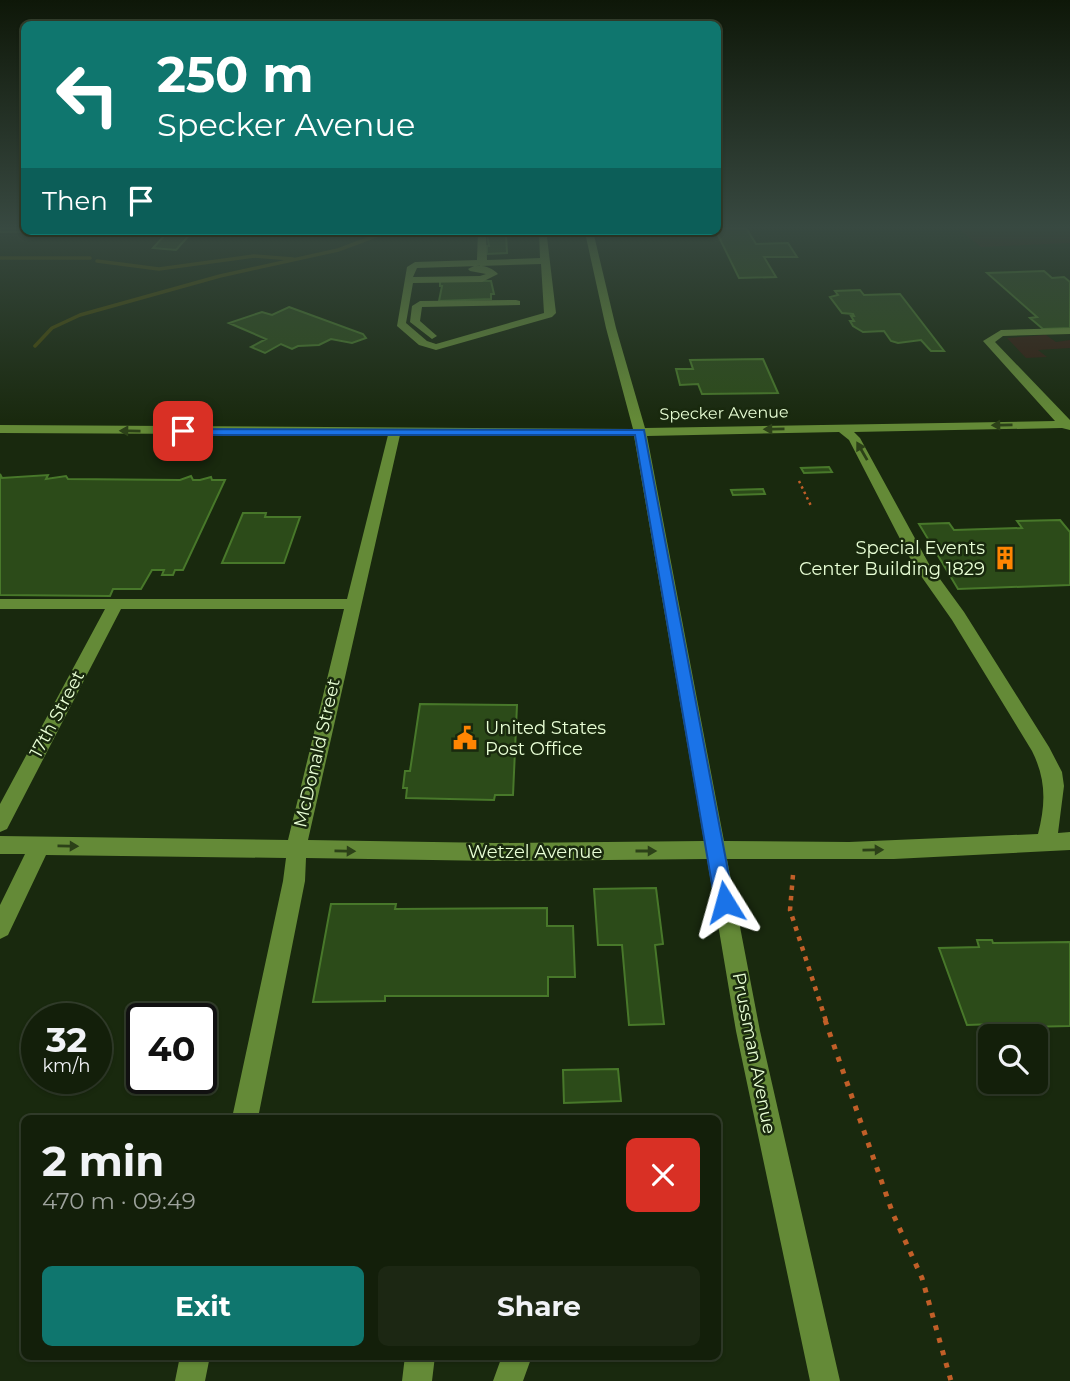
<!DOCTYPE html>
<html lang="en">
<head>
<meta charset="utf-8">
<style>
	body { margin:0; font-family:Montserrat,sans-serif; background:#1c2713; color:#f1f3f6; height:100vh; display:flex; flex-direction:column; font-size:26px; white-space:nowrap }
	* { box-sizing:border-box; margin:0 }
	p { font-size:23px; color:#9da29c }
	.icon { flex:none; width:38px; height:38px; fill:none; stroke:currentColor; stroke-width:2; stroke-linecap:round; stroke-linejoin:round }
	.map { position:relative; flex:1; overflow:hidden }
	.drawer { position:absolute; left:21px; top:1115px; width:700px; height:245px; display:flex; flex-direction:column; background:#131f0a; border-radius:10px; box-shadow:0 2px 5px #0004,0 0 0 2px #323d2b }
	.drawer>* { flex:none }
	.hud { position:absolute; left:21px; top:21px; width:700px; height:214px; border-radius:10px; box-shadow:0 2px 5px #0004,0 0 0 2px #323d2b; background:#0f766e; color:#fff; overflow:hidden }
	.fabs { position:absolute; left:978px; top:1024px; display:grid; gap:14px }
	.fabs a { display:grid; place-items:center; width:70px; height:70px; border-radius:10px; background:#131f0a; box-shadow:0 2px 5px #0004,0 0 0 2px #323d2b; font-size:35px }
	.speed { position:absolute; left:21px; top:1003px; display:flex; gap:14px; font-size:35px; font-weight:700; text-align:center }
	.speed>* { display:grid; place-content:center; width:91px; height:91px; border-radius:50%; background:#131f0a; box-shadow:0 2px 5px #0004,0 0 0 2px #323d2b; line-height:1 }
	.speed small { font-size:18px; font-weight:400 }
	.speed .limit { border:4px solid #111; border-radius:10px; background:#fff; color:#111 }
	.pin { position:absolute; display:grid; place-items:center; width:60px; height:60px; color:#fff; margin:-30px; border-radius:14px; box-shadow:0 4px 10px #0006 }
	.me { position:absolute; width:77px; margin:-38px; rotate:352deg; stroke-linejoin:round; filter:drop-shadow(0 0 5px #0008) }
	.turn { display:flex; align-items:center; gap:24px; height:147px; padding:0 21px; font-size:32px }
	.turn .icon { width:91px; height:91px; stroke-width:2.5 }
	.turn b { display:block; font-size:49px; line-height:60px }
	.then { display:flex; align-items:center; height:66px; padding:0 21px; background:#0003; gap:14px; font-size:26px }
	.round { display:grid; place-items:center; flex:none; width:74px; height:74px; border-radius:10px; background:#1c2713 }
	.summary { display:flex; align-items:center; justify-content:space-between; height:119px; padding:0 21px }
	h1 { font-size:42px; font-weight:700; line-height:52px }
	.button { display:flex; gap:14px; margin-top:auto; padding:14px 21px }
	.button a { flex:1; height:80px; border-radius:10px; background:#0f766e; color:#fff; font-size:28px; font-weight:700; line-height:80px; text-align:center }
	.button a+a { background:#1c2713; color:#f1f3f6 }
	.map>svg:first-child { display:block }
</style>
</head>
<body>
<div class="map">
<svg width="1070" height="1381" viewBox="0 0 1070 1381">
	<rect width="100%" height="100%" fill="#19290e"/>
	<path fill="#331e11" d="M958,228h112v15l-89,4z
		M1046,335l10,7 14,-2v8l-32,2 9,7 -21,1 -19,-20z"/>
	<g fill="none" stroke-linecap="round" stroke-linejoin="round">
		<path stroke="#464907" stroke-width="3.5" d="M0,258h90
			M97,261l62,8 95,-13 39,3
			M35,346l17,-18 28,-13 140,-39 118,-26 51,-19"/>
	</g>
	<path fill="#2c4b19" stroke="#48782a" stroke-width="2" d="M0,228h24v3h34l-58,1z
		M718,228h28l10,16 32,-1 9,14h-33l12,20 -37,1 -23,-47z
		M96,231h97l-17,19 -23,-2 12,-13 -71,-1z
		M506,233l1,20 -20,1v-8h2l-2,-11z
		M1044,271l8,7 12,-1 6,5v46l-27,1 -13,-11 7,-1 -50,-44z
		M440,281h51l3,13h-3v5l-52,2 3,-15h-2z
		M860,290l4,5 36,-1 44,57h-13l-10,-11 -23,3 -7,-2 -7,-10 -21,1 -10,-6 -3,-5h4l-3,-5h3l-1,-2 -11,-1 -12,-16 8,-2 -3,-4z
		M289,307l74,27 3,4 -14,5 -21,-4 -12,6 -21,1 -6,3 -11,-5 -16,9 -14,-6 15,-8 -37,-16 33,-11 10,3z
		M763,359l15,34 -76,1 -4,-10 -18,1 -4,-16h17l-3,-9z
		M829,467l3,5 -28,1 -3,-5z
		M0,474l2,4 46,-3 -2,4 20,-3 2,3 112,1 11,-4 2,4h7l11,-3 1,3h13l-42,90h-8l-2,5h-11l2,-5h-12l-11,19h-28l-3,7 -110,-1z
		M763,489l2,5 -32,1 -2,-5z
		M243,513h23l-1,4h35l-16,46h-62z
		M1060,520l10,12v53l-112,4 -39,-65 30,-1 5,7 68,-2 -5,-7z
		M420,704l97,1 -4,90h-18l-1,5 -88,-2 1,-10h-4l2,-17h5z
		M656,888l7,56 -8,1 9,79 -35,1 -7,-80h-24l-4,-56z
		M331,904h65l-1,5 152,-1v18h26l2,51h-27v19h-163v5l-72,1z
		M977,940h15l1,3 77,-1v84l-45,1 -1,-4 -57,2 -28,-77 40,-1z
		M618,1069l3,32 -57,2 -1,-33z
		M1010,1082h20l5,10 -20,1z"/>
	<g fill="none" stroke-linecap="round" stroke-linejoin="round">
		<path stroke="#c15f28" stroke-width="2.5" stroke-dasharray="2.5 3.5" stroke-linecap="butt" d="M799,481l13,27"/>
		<path stroke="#c15f28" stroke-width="4.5" stroke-dasharray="4.5 6" stroke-linecap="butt" d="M793,875l-3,35 36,111"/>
		<path stroke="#c15f28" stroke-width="5" stroke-dasharray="5 8" stroke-linecap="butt" d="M825,1020l68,194 29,64 29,103"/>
		<path fill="#648a37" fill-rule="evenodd" d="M478,231h8l1,29 53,-2 -1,-26 54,-1 23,97 29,100 410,-7 -72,-80 18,-11 69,-2v6l-67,2 -8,6 75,78v10l-8,-2 -208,4 6,6 69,126 35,48 85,135 13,25 2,14 -6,47 12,-1v18l-176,9h-167l33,172 80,350h-30l-74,-350 -29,-172 -212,2 -189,-3 -1,23 -47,237h-26l51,-237 3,-23 -240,-3 -38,80 -8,4v-34l25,-51h-25v-18l288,4 56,-231h-223l-114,220 -7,3v-28l105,-195h-105v-10h347l41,-164 -388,-2v-8l633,4 -27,-101 -20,-91h-39l9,76 -4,4 -116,33 -17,-5 -22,-19 10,-59 8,-5 62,-2zM541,264l3,49 -108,31 -9,-3 -21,-18 7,-40 69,-1 16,-8c-8,-8 -20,-11 -30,-5l2,2 16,3 -6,2 -67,1 4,-9zM839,432l10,8 65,126 38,54 80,131c14,28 14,52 6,83l-189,8 -125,-1 -77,-405zM400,435l234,1 70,405 -209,2 -187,-3z
			M516,300l4,1v4l-98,2 -2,14 17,15 -5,3 -22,-17 2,-16 8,-5z
			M180,1356h30l-5,25h-30z
			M405,1356h30l-3,25h-30z
			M502,1356h30l-9,25h-30z"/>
	</g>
	<defs><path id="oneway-solid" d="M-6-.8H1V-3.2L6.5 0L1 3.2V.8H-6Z" transform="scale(1.75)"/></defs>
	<g fill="#2c4118">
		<use href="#oneway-solid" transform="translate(1002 425) rotate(179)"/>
		<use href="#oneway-solid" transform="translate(774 429) rotate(179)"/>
		<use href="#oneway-solid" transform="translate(130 431) rotate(-179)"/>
		<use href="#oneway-solid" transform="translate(862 451) rotate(-120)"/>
		<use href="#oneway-solid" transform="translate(68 846) rotate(1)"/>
		<use href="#oneway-solid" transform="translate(873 850) rotate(-1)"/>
		<use href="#oneway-solid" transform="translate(345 851) rotate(1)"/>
		<use href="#oneway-solid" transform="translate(646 851)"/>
	</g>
	<linearGradient id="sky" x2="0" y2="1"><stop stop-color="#0e1708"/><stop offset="0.54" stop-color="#384941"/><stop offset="1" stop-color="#384941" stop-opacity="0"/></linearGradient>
	<rect width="1070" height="421" fill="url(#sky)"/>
	<path fill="#1a73e8" stroke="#114b97" stroke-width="2" d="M179,429l465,1 90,472 -2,7 -7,3 -7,-3 -3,-7 -80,-467h-452l-6,-4z"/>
	<defs>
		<g id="building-bare" transform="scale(1.89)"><path d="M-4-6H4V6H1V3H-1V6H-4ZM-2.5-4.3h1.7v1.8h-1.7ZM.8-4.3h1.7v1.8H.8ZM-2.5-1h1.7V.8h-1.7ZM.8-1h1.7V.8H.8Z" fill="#ff8502" stroke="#19290e" stroke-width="2.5" paint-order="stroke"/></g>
		<g id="civic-bare" transform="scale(1.89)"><path d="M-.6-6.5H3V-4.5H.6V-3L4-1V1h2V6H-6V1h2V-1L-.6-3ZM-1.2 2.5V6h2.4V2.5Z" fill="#ff8502" stroke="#19290e" stroke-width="2.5" paint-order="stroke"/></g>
	</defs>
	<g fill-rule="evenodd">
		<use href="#building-bare" x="1005" y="558"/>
		<use href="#civic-bare" x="465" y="738"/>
	</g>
	<g text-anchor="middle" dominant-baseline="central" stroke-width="5" stroke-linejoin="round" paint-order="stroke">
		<g font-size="16" fill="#e9ffd6" stroke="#19290e">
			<text transform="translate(724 413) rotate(-1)">Specker Avenue</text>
		</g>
		<g font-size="18" fill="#e9ffd6" stroke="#19290e" text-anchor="end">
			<text x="985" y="548">Special Events<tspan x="985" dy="21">Center Building 1829</tspan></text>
			<text x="485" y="728" text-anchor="start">United States<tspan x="485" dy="21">Post Office</tspan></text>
		</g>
		<g font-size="18" fill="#e9ffd6" stroke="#19290e">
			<text transform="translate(57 714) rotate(-62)">17th Street</text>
			<text transform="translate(317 753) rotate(-77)">McDonald Street</text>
			<text x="535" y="852">Wetzel Avenue</text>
			<text transform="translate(754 1053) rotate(79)">Prussman Avenue</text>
		</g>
	</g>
</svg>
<div class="fabs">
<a><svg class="icon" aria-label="search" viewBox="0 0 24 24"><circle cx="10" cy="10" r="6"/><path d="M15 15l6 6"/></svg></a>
</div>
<div class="speed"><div>32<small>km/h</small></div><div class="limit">40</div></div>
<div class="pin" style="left:183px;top:431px;background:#d93025"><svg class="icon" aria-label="arrive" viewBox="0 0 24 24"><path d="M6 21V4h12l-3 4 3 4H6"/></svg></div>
<svg class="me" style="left:725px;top:902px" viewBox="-20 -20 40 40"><path d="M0-17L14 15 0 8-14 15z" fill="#1a73e8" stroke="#fff" stroke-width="4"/></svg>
<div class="hud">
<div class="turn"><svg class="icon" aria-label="left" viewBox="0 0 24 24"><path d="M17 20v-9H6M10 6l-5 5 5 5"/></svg><div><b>250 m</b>Specker Avenue</div></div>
<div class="then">Then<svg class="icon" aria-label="arrive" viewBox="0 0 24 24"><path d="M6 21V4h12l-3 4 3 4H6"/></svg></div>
</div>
<section class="drawer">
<div class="summary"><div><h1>2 min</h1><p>470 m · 09:49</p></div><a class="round" style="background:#d93025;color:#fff"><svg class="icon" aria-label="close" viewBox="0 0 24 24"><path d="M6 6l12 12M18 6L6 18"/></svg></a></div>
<div class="button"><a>Exit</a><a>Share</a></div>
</section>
</div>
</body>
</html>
